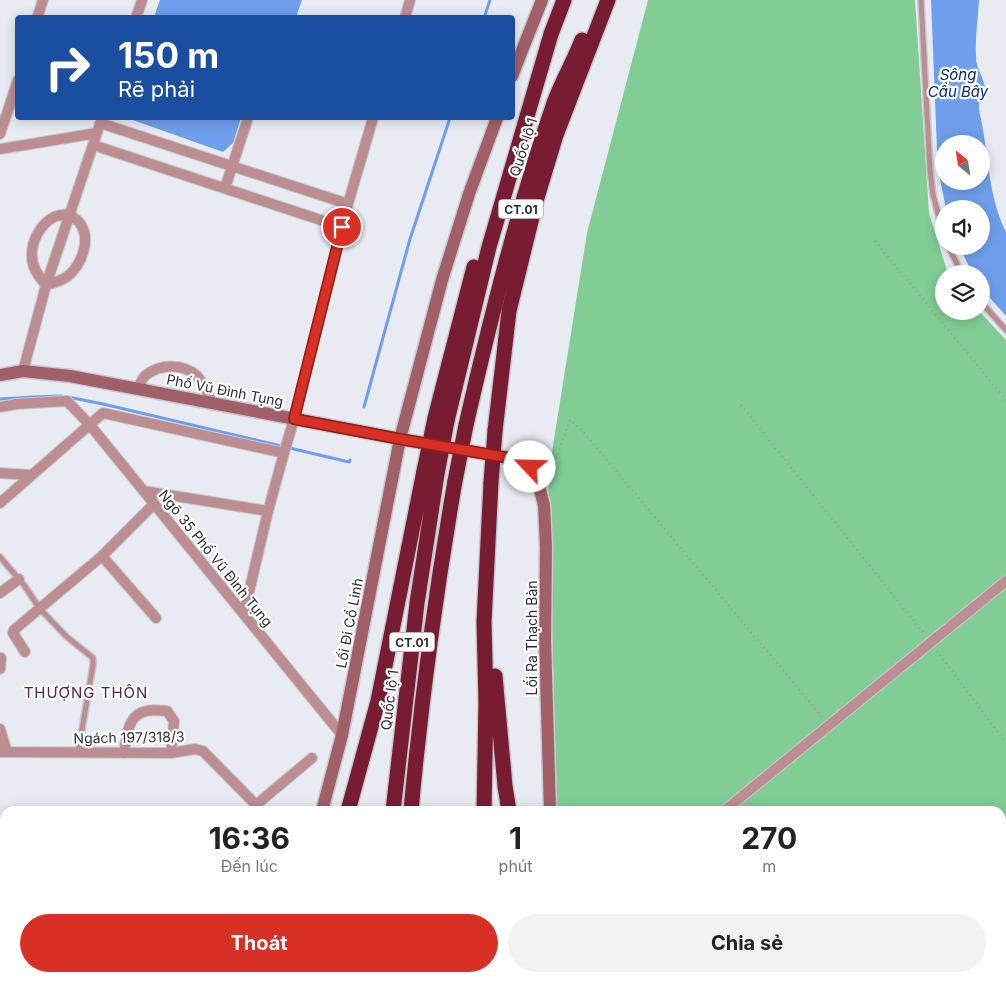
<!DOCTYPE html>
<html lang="vi">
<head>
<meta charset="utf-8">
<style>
	body { margin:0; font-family:Inter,sans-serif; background:#f2f2f2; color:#222; height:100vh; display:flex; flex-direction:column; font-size:19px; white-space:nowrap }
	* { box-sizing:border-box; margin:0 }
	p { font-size:16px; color:#767676 }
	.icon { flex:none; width:28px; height:28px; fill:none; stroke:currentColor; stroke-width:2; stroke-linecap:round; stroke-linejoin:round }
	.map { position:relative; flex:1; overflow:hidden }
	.details { position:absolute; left:0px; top:806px; width:1006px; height:176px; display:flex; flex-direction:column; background:#fff; border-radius:15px 15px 0 0; box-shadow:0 2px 12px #0003 }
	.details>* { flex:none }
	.banner { position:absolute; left:15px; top:15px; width:500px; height:105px; border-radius:5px; box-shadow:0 2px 12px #0003; background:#1a4fa0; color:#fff; overflow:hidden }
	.needle { width:32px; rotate:330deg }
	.buttons { position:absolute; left:935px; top:135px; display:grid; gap:10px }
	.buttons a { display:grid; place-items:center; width:55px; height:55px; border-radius:50%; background:#fff; box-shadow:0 2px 12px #0003; font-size:25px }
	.pin { position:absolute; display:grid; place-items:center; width:42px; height:42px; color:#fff; margin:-21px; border:2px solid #fff; border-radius:50%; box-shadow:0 1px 5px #0007 }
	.me { position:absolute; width:55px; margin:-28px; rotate:294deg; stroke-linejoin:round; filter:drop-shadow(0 0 4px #0008) }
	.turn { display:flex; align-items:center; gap:18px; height:105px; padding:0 20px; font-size:22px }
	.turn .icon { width:65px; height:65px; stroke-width:2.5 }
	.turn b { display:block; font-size:35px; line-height:42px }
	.eta { display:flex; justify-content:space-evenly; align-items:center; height:85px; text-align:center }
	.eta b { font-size:30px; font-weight:700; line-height:35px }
	.cta { display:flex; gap:10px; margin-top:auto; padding:10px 20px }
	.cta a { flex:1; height:58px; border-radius:30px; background:#d93025; color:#fff; font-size:20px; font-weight:700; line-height:58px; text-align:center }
	.cta a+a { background:#f2f2f2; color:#222 }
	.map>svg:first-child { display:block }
</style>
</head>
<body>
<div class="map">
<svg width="1006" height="982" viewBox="0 0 1006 982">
	<rect width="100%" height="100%" fill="#e9ebf3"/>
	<path fill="#81cd95" d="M648,0h267l14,213 19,61h-4v37h35l27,29v642h-402l-2,-4h399v-167h-444l-9,-334 39,-244z"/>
	<path fill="#6f9fec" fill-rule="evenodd" d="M160,0h142l-6,17h-142z
		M931,0h48c-1,17 -4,40 -3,57 0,13 9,21 9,34l-6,5v14c10,41 8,84 27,122v84l-16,-18 -9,-12v-12h-8l-14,-28h22v-37h-35l-6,-30 -3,-29zM944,144h37v37h-37z
		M127,118h114l-8,25 -10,9z"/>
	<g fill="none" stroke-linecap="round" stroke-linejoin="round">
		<path stroke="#6f9fec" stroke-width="3" d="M484,18l6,-18
			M68,397l35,7 246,58 1,-2
			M0,399l32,-2 30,-1
			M364,407l46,-168 40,-121"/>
		<g stroke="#c7c9d0" stroke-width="8">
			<path id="lane" d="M921,0l9,170 3,25 11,40
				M948,246l14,28
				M981,302l25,28
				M0,557l24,28 16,24 27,28 26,21v7l-15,88
				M0,863l5,11
				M87,978l4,4"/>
		</g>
		<g stroke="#c7c9d0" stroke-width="12">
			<path id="street" d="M37,18l6,-18
				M136,18l6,-18
				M405,18l5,-18
				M100,123l248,81
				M0,134l18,-54
				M93,145l249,82
				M0,149l97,-16
				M225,188l23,-70
				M69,214c3,3 7,5 10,8 13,16 3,42 -11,54 -7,5 -14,7 -22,9 -7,-8 -14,-17 -14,-28 -1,-15 8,-33 22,-40 4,-2 10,-2 15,-3z
				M23,371l23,-86 56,-167
				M138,389c2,-5 4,-11 8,-14 14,-11 37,-12 51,1 7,7 11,18 15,27
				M0,407l17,-3 50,-3 23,24 252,310
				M284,453l10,-34 54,-215 25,-86
				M0,473l31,2
				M144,491l124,20
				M0,503l103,-90 181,40 -16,58 -24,102
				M102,556l52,-52
				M0,593l19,-14
				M25,652l-12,-19 1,-3 88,-74 54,62
				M0,669l1,-11
				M0,729l7,23
				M0,752l171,1 24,-4 8,2 59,60
				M124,753c3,-16 3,-39 23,-42 6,-2 14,0 20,0l7,10 -3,32
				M256,805l56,-47
				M724,811l282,-230
				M60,982l7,-4
				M126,982l6,-4"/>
		</g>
		<g stroke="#c7c9d0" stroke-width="15">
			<path id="secondary" d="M512,76l30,-76
				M0,375l23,-4 47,5 330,63 115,20 15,8 10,23 4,15 2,42 -1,93 5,171
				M322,811l20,-76 58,-296 42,-159 27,-86 28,-76
				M597,978l2,4
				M263,982l3,-4"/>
		</g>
		<g stroke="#c7c9d0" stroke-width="18">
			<path id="highway" d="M435,418l39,-151
				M447,421l42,-174 62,-213 13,-34
				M466,425c25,-109 52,-217 88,-322 8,-22 20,-42 28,-63
				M495,431l14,-120 27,-110 20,-66 52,-135
				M495,676l10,110 4,25
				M348,811l30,-110 46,-230
				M393,811l24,-208 20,-129
				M411,811c10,-111 25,-220 44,-330
				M484,811l2,-109 -2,-80 7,-140
				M555,978l2,4
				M298,982l1,-4
				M314,982l1,-4
				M380,982v-4
				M397,982v-4
				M458,982l1,-4"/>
		</g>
		<path stroke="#9b9da2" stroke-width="2" stroke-dasharray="1 4" stroke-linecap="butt" d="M875,241l131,159
			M741,405l184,230
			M544,473l8,-4 18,-49 10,8 243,290
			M937,651l69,92
			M750,803l6,8
			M886,978l3,4"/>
		<use href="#lane" stroke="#bc8e92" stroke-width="5"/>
		<use href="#street" stroke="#bc8e92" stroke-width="10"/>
		<use href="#secondary" stroke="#a16067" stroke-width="12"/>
		<use href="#highway" stroke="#781c31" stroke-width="15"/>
		<g stroke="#c7c9d0" stroke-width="18" stroke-linecap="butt">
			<path id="highway-bridge" d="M424,471l11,-53
				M437,474l10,-53
				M455,481l11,-56
				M491,482l4,-51"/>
		</g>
		<use href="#highway-bridge" stroke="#781c31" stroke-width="15"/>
	</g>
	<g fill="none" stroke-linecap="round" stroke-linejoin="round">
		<g stroke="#8d1f18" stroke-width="12">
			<path id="route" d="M342,227l-48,192 106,20 115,20 15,8"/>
		</g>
		<use href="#route" stroke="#d93025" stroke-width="9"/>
	</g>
	<g text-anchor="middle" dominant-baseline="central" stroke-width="4.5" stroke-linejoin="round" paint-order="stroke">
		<g fill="#fff" stroke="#6c6c6e" stroke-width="1">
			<rect x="498.5" y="199.5" width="45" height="19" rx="4"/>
			<rect x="389.5" y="632.5" width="45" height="19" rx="4"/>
		</g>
		<g font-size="12" font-weight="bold" fill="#2d2d30">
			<text x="521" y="209">CT.01</text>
			<text x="412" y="642">CT.01</text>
		</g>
		<g font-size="14" fill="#2d2d30" stroke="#fff">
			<text transform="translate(523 147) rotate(-72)">Quốc lộ 1</text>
			<text transform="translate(225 390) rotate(11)">Phố Vũ Đình Tụng</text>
			<text transform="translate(216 558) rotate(51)">Ngõ 35 Phố Vũ Đình Tụng</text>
			<text transform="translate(349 623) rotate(-79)">Lối Đi Cổ Linh</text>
			<text transform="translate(531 638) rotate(-90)">Lối Ra Thạch Bàn</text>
			<text transform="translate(389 700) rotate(-83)">Quốc lộ 1</text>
			<text transform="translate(129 737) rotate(-1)">Ngách 197/318/3</text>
		</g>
		<g font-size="15" font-style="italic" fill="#002c6e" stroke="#fff">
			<text x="958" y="74">Sông<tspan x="958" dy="17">Cầu Bây</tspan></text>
		</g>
		<g font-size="15" letter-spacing="1" fill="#48265e" stroke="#fff">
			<text x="86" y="692">THƯỢNG THÔN</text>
		</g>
	</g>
</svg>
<div class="buttons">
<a><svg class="needle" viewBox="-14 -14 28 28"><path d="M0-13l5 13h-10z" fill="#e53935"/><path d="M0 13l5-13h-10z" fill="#767676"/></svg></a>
<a><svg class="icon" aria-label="sound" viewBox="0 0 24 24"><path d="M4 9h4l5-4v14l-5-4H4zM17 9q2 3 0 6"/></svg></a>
<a><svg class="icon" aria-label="layers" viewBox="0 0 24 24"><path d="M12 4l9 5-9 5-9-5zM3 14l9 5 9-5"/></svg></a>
</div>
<div class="pin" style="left:342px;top:227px;background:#d93025"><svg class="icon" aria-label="arrive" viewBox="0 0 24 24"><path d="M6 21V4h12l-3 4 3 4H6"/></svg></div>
<svg class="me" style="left:530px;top:467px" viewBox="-20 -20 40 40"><circle r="19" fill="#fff"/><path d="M0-13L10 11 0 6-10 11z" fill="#d93025"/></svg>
<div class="banner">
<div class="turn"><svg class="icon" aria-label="right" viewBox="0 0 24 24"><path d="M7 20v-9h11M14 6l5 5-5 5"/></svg><div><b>150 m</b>Rẽ phải</div></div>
</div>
<section class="details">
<div class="eta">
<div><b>16:36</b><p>Đến lúc</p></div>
<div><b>1</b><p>phút</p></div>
<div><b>270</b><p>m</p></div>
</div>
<div class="cta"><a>Thoát</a><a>Chia sẻ</a></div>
</section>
</div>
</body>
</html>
